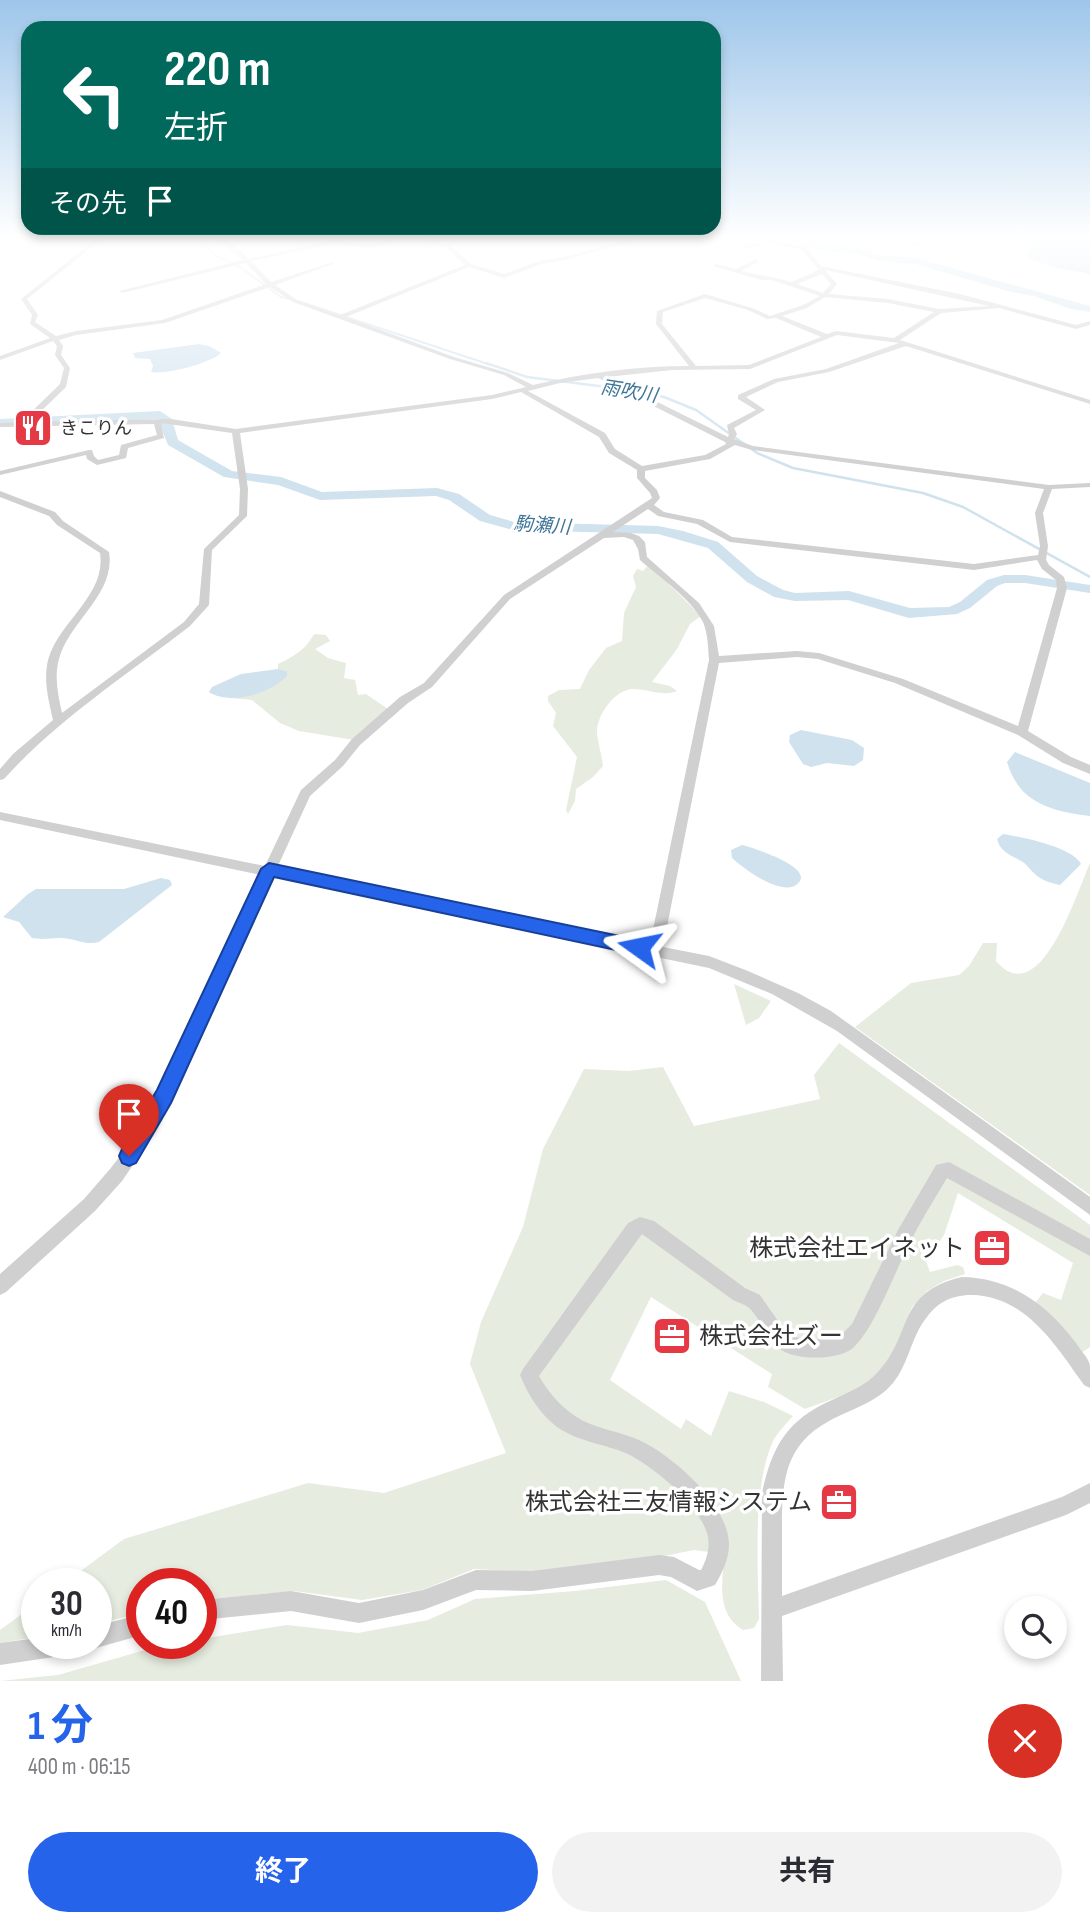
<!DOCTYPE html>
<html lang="ja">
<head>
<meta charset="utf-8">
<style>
	body { margin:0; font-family:"Sofia Sans Condensed","Noto Sans JP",sans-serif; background:#f2f2f3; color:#2b2b33; height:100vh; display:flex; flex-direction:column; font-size:26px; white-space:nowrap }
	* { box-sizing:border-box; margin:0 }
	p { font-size:23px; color:#7c7c81 }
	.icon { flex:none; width:38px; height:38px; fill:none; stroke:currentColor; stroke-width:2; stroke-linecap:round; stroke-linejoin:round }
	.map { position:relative; height:1681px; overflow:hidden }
	.panel { display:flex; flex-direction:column; background:#fff; flex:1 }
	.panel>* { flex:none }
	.hud { position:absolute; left:21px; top:21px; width:700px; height:214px; border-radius:21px; box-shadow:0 4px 10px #0003; background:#00695c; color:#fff; overflow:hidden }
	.tools { position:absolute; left:1004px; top:1596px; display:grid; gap:14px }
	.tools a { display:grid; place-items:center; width:63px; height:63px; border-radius:50%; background:#fff; box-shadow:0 4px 10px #0003; font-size:35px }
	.speed { position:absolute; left:21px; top:1568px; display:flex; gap:14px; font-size:35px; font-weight:700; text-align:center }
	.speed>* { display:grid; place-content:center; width:91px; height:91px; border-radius:50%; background:#fff; box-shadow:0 4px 10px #0003; line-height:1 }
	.speed small { font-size:18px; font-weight:400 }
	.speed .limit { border:10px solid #d22; background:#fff; color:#111 }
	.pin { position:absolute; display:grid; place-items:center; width:60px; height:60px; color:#fff; margin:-72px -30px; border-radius:50% 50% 50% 0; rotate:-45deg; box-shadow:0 0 7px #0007 }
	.pin .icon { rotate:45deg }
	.me { position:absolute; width:77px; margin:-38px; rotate:282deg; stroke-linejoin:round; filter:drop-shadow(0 0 5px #0008) }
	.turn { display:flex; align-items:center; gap:24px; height:147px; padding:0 28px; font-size:32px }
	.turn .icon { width:91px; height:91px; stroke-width:2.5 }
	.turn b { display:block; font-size:49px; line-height:60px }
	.then { display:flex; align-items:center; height:66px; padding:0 28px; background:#0003; gap:14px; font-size:26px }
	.round { display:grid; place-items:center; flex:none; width:74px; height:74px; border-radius:37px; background:#f2f2f3 }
	.overview { display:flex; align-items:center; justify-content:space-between; height:119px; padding:0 28px }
	h1 { font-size:42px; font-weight:700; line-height:52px; color:#2563eb }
	.action { display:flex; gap:14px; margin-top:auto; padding:14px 28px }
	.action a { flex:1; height:80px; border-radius:42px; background:#2563eb; color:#fff; font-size:28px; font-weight:700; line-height:80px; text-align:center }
	.action a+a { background:#f2f2f3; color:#2b2b33 }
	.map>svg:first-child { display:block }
</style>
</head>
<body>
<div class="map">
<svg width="1090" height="1681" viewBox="0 0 1090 1681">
	<rect width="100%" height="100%" fill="#fff"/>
	<path fill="#e6ecdf" d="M649,564l52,52 -11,8 -13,25 -25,33 18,4 7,5c-14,6 -29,-2 -44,-2 -18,0 -37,27 -36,44 1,11 5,23 6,33l-10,11 -17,12 -1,12 -7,13 -2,-4 11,-53 -24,-31 3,-13 -8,-12v-5l11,-6 21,-1 9,-19 17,-22 16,-7 2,-28 12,-26 -3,-11 4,-7 6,2z
		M315,634l11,1 4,6 -15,8 13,9 18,5 -2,15 11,2 3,15 8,-1 22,15 -34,31 -55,-9 -19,-8 -28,-23 -21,-2 30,-6 26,-21 -9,-2v-5c9,-4 25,-13 30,-21 3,-3 4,-7 7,-9z
		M1090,863v332l-235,-168 56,-44 48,-8 10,-9 14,-23h14l-1,18c44,52 81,-69 94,-98z
		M734,984l37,17 -12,17 -13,7z
		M839,1043l251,182v122l-9,6 -46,-50 8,-10 18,7 12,-37 -115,-70 -14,42 -18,26 4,11 27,-7 6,2 2,7 -21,7 -17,10 -15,16 -23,56 -16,16 -19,12 -49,18 -37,-22 4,-13 -121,-77 -41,83 71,49 5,-10 25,17 18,-45 35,11 29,14c-7,8 -15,16 -20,25 -21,46 -15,127 -14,178l-5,9 -11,2c-28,-17 -20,-48 -19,-76l-30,-4 -40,8 -122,14 -58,-3 -52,21 -60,10 -68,-9 -93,9v-16h-59v29l-46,11v-40h-33l61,-45 184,-56 76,10 122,-40 -36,-89 11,-42 42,-95 20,-78 41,-80 45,2 34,-4 31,59 126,-27 -6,-24z
		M666,1580l39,22 36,79h-741l58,-6 101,-29 42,-3v-4l86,-14 71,8 70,-13 47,-21 100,-8z
		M37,1603v34l-37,6v-13z"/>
	<path fill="#cfe2ee" d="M1036,239h54v35l-38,-7 -24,-9 -1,-5z
		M199,344l10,2 12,7c-10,10 -56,22 -70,19l2,-6 -3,-7 -15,-1 -2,-5z
		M278,669l9,2v5c-16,17 -56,30 -78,16l3,-5 29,-13z
		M801,730l51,10 12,8 -1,12 -9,6 -27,-3 -16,4 -8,-3 -14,-22 1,-7z
		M1015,752l75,31v33c-39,-5 -71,-13 -83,-54z
		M1003,834c19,3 69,13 78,30l-21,21c-9,-2 -20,-5 -26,-12 -5,-4 -7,-9 -13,-12 -10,-6 -21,-9 -24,-22z
		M742,845c8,2 78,23 54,40 -16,11 -53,-17 -64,-27l-1,-8z
		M161,878l9,2 2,5 -73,57c-13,4 -25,-4 -39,-4 -10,0 -17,2 -28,0l-13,-16 -16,-5 25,-23 8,-5h88z"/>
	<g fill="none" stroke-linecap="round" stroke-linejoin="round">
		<path stroke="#cfe2ee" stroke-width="2" d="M202,239l12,16 26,12 41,30 9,2
			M298,301l193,64"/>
		<path stroke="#cfe2ee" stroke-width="2.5" d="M486,363l41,14 96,12
			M631,390l33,7 32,13 61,43 36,15 130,25 40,14 127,70"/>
		<path fill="#cfe2ee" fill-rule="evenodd" d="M786,239l74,9 20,7 36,3 174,48v6l-19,-3 -37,-13 -23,-4 -96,-28 -36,-3 -20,-7 -40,-4z
			M160,411l12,8 6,21 54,31 49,6 41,15 115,-4 22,6 31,21 24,7 144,4 25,5 35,11 39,34 26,14 12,3 54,-2 61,17 39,-1 11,-5 27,-22 17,-5h21l65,10v8l-65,-10h-20l-8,3 -27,22 -13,6 -48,4 -61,-18 -53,1 -21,-4 -27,-15 -39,-34 -50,-14 -145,-4 -33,-9 -31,-21 -13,-4 -116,4 -42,-15 -54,-8 -56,-32 -10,-26 -158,8v-8z"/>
		<path fill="#d0d0d0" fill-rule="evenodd" d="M96,239h6l-75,60 11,16 -3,7 21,14 20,-5 86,-11 104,-36 -20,-21 -124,30 -3,-2 124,-31 -26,-21c12,0 23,11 32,20l85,-19 37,4 29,-5 -29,9 -37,-4 -83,17 20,21 62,-20v2l-58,21 22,15 43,15 125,-50 -18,-17 -23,-9h7l20,7 20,18 33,10 35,-13 25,-4 67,-18h8l-73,21 -24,4 -38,14 -35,-11 -123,50 108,40 54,16 25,12c50,-12 105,-19 156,-19l-33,-42 1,-13 48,-17 47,14 18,8 33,-11 17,-9 -48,-16h-11l-48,-14 3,-2 20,5 20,-10 2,3 -17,9c17,4 34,6 50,11l28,-12 -17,-20 -31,-7 -27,6 -3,-2 30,-8 32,8 10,-8h6l-12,10 14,17 139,28 116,31 14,-4v4l-14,4 -77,-21 -58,5 -41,27 190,60v4l-184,-58 -77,26 -51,10 -32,15 19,13 -31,18 3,6 -3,5 19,7 296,39 41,-2v4l-38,2 -9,24 5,33 -2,14 3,5 15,12 3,11 -39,143 43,26 19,8v9l-27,-11 -45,-28 -123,-52 -77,-24 -21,-2 -78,6 -56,284 46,9 39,15 50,22 33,18 259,186v18l-253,-184 -65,-37 -63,-26 -437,-91 -103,225 -34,60 -13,19 -27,30 -89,81 -6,3v-21l84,-75 26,-30 14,-18 35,-59 102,-217 -261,-55v-8l265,54 36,-76 34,-30 17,-21 48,-42 24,-14 80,-88 148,-97 -2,-5 -13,-15v-8l-28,-17 -10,-16 -78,-45 -29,7 -252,34 8,56 -1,27 -35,34 -3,55 -19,21c-61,47 -134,95 -186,153l-4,1v-11l13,-15 40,-34c-4,-18 -9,-36 -6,-55 7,-41 60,-68 53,-112l-43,-28 -8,-9 -49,-19v-6l55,21 8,9 46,31c7,42 -40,69 -50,107 -5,18 -1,36 3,54l122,-91 15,-18 5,-55 35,-34 1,-26 -8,-56 -71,-10 3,15 -36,10 -2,10 -29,7 -10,-6 -1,-4 -86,20v-4l89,-21h3l2,6 4,4 21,-5 2,-10 36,-10 -3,-11 -154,3v-4l21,-1 39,-38 4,-16 -9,-13 2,-9 -4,-5 -53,19v-4l50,-18 -20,-14 2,-9 -11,-16zM825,270l164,36 -50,3 -51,-10 -59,-5 8,-10zM822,274l9,10 -8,9 -26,-9zM270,287l23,15 157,57 54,16 22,12 -34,8 -256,34 -65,-10 -141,3 36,-35 4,-19 -9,-13 2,-9 -4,-6 17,-5 89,-12zM825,297l63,6 46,9 -40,26 -58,-7 -9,3 -45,-18 25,-8zM705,298l43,12 19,9 9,-1 45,19 -72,28 -53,1 -34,-42 1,-12zM837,335l62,8 -73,26 -52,10 -36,16v4l18,11 -29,15 2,9 -1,3 -121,-60 65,-7 78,-1zM598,378l127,64 1,2 -21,11 -63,11 -27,-17 -10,-16 -77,-42 32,-8zM735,445l17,5 292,39 -9,24 5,33 -2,9 -64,9 -242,-27 -29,-17 -39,-8 -10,-7 6,-7 -3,-8 -12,-12v-7l65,-12zM648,509l10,7 39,8 33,18 244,28 63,-10 5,9 14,11 1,8 -39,138 -115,-47 -84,-26 -22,-2 -78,5 -5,-30 -15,-23 -52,-46 -2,-15 -6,-6 -8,-3 -18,-1zM604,538l20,-1 9,3 5,9 2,11c20,18 50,37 63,62 5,12 5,25 6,38l-59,284 -373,-76 33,-72 33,-30 17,-21 48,-42 24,-16 78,-88z
			M891,239l29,3 8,-3h7l-14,7z
			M949,1162l141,77v17l-143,-78c-13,22 -27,44 -38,66 -14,28 -35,85 -56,104 -14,12 -52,12 -68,4 -19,-9 -22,-32 -37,-45 -4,-3 -11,-5 -15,-7l-91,-66 -103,142c9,16 21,30 36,40 19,13 45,15 66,25 33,16 88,64 88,104 0,14 -7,28 -14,40l-18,6 -26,-14 -12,-2 -127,16 -56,-1 -53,20 -64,13 -68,-12 -90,9v-20l90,-9 68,12 64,-13 53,-20 56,1 127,-16 15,2 25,13h2c6,-11 10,-24 6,-37 -9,-29 -53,-66 -79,-79 -23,-10 -49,-12 -71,-27 -17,-13 -29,-32 -37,-52l3,-6 105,-146 12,-6 14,4 91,67 15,7 25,36 8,6 17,2h21l8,-2 13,-13 46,-94 38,-65z
			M962,1277c49,1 85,27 114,66 4,7 13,15 14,23 0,7 0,15 0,22l-6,-3c-28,-39 -58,-89 -112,-90 -19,0 -33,6 -45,22 -16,19 -18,47 -34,66 -17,20 -42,26 -64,38 -46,25 -47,63 -47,110 0,22 0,43 0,65l280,-99 28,-14v20l-24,12 -284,101 1,65h-22l1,-188c10,-47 25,-73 70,-93 17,-8 33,-14 46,-28 36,-39 17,-79 84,-95z
			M142,1614v21l-46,13 -8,-3 8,-2v-17z
			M37,1638v5h48l-3,8 -8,3 -74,11v-22z"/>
	</g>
	<linearGradient id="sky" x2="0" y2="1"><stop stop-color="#9ec6ea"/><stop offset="0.5" stop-color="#fff"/><stop offset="1" stop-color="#fff" stop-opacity="0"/></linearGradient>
	<rect width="1090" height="474" fill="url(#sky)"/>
	<path fill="#2563eb" stroke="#184099" stroke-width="2" d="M269,863l370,77 6,2 2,5 -2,5 -6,3 -365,-78 -103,226 -35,60 -7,3 -7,-3 -3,-7 3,-7 35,-59 104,-221z"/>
	<defs>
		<g id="restaurant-square" transform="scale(2.0125)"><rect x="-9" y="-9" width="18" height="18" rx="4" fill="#e63946" stroke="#fff"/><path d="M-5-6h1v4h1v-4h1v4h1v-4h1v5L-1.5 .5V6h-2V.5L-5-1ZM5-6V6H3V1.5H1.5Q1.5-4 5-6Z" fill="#fff"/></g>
		<g id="office-square" transform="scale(2.0125)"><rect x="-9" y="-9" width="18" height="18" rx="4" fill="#e63946" stroke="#fff"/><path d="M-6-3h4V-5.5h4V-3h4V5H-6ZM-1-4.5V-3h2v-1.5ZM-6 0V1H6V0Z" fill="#fff"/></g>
	</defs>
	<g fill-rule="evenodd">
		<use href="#restaurant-square" x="33" y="428"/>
		<use href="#office-square" x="992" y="1248"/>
		<use href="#office-square" x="672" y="1336"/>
		<use href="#office-square" x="839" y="1502"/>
	</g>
	<g text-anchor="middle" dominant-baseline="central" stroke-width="7" stroke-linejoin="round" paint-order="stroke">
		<g font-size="18" fill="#333" stroke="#fff" text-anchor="start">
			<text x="60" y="428">きこりん</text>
		</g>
		<g font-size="19" font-style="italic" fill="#3f7597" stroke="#fff">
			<text transform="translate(629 392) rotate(9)">雨吹川</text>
			<text transform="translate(542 526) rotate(4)">駒瀬川</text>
		</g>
		<g font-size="24" fill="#333" stroke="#fff" text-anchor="end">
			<text x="965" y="1248">株式会社エイネット</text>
			<text x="699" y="1336" text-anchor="start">株式会社ズー</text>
			<text x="812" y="1502">株式会社三友情報システム</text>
		</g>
	</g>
</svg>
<div class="tools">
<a><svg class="icon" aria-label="search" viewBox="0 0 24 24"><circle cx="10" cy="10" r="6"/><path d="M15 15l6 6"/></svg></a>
</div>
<div class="speed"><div>30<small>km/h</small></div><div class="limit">40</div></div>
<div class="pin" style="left:129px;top:1156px;background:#d93025"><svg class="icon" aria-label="arrive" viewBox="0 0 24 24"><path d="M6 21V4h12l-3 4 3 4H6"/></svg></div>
<svg class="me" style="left:639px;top:947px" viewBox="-20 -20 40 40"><path d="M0-17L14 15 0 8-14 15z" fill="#2563eb" stroke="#fff" stroke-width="4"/></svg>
<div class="hud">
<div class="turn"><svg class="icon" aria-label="left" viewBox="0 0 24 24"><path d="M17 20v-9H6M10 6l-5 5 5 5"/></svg><div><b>220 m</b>左折</div></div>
<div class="then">その先<svg class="icon" aria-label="arrive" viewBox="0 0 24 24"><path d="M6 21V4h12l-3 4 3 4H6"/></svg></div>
</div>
</div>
<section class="panel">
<div class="overview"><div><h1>1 分</h1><p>400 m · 06:15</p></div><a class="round" style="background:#d93025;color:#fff"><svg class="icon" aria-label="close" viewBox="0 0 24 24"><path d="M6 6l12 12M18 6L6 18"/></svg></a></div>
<div class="action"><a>終了</a><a>共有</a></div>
</section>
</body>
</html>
